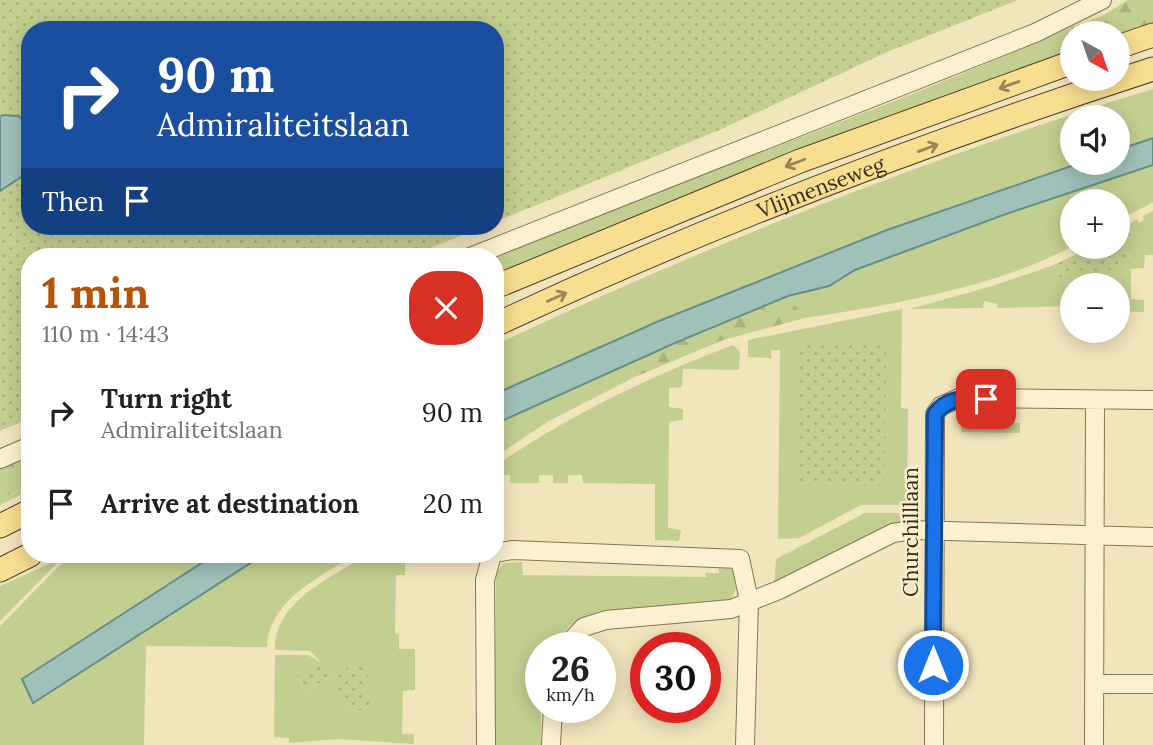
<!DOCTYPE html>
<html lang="en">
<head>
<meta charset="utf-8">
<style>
	body { margin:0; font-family:Lora,serif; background:#f2f2f2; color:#222; height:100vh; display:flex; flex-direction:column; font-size:26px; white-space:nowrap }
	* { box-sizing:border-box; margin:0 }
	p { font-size:23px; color:#767676 }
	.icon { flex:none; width:38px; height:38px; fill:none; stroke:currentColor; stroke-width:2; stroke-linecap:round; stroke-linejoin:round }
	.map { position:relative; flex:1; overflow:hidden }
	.panel { position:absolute; left:21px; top:248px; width:483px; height:315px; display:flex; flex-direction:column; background:#fff; border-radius:28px; box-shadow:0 4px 18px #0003 }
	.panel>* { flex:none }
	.banner { position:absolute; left:21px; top:21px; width:483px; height:214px; border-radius:28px; box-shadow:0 4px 18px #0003; background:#1a4fa0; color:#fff; overflow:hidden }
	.needle { width:46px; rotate:140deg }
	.buttons { position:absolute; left:1060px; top:21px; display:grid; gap:14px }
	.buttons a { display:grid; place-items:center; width:70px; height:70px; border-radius:50%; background:#fff; box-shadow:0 4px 18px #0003; font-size:35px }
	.speed { position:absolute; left:525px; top:632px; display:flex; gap:14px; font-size:35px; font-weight:700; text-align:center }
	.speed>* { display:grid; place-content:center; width:91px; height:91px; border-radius:50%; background:#fff; box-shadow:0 4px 18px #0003; line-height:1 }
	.speed small { font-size:18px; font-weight:400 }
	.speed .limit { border:10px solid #d22; background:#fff; color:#111 }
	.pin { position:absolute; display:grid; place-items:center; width:60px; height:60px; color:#fff; margin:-30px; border-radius:14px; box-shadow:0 4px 10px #0006 }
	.me { position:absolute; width:77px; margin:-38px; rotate:0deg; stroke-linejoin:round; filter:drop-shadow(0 0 5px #0008) }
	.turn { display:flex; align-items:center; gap:24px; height:147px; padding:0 21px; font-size:32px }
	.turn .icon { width:91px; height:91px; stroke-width:2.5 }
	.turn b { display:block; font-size:49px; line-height:60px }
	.then { display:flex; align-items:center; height:66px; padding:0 21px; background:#0003; gap:14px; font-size:26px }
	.round { display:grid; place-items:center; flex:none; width:74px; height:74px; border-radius:28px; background:#f2f2f2 }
	.head { display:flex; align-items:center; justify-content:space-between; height:119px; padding:0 21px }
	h1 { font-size:42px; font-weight:700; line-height:52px; color:#b45309 }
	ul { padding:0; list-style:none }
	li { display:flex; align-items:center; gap:21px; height:91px; padding:0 21px }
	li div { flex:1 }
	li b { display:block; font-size:26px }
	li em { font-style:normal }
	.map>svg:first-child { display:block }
</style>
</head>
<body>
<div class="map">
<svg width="1153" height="745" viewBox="0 0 1153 745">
	<defs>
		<pattern id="forest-firs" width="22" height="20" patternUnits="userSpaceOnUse" patternTransform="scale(1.75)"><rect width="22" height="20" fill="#c3cf90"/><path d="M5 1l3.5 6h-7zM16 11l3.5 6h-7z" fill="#a8b27c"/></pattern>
		<pattern id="park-dots" width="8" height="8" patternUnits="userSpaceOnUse" patternTransform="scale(1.75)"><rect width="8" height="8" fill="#c3cf90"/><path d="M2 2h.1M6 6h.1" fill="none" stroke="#a8b27c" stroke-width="1.8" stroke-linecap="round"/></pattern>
	</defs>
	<rect width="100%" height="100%" fill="#f1e5bc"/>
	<path fill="#c3cf90" d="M1071,27l2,25 -578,225v-20h-2c191,-79 389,-145 578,-230z
		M1153,89v49l-35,12v-33h-45v46h7c-199,66 -394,142 -585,231v-49c213,-100 434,-188 658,-256z
		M1153,165v37l-35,19v-20h-45v45c-73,40 -186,60 -268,72l-17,-22 32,-7 35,-19 151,-56z
		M1153,211v44h-8l-1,13 -13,1v30l13,1v12l-26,-1v-26h-45v21l-75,2 -1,-4 -13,-3 -1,7 -73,1 82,-23 62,-21 38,-18h26v-15l19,-13 2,4 5,-3 -1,-4z
		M902,309l-1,99 7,1 -1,96h-46l-62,33 -21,1 2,-189h-9v8l-23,-1v-17z
		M733,345l7,7 -1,18 -56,-1 -1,18 -13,1v19l14,2v11l-14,2 -1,106 13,2 -2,11 -24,-1v-56l-72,-1 -1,-8h-14v8h-15v-8h-14v8h-29v-8h-15v-9c75,-51 153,-89 238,-121z
		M628,364l7,13 -86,44 -54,36v-33z
		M965,409l1,13 54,1v10l-59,-1v-19z
		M3,465l7,30 20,-10v5l-30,15v-38z
		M865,513h35v10l-15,4 -111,58 2,-26z
		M76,555h138l-192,123 11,25 231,-148h89c-36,25 -83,44 -86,92l-121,-1 -2,99h-144v-119l65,-66z
		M366,555h39v20h-9l-1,58 4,1v15h16v41l-12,1 -1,43h12v10l-76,-5 -49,4v-5l-15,-1 1,-82h33l12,7 -23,12 8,17 25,-14 24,37 18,-10 1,-8h-8l-1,-7 6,-2 -10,-20 -24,10 -26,-26 -35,-1c-1,-49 55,-71 91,-95z
		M62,558l-62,63v-35z
		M522,562l1,13 183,2v-4h13v-9l8,1 8,8 1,16 -5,10 -10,4 -122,8 -30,15 -17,21 -11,1v97h-47l2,-172 8,-10z"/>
	<path fill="url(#forest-firs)" d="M1128,0h25v24l-35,12v-3h-45l-2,-6 31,-11z
		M788,296l17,22 -82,22 -88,37 -7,-13z
		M30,454v31l-21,10 -6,-30z"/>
	<path fill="url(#park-dots)" d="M0,0h1018l-133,53 -161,75 -229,94v-192h-465v196h455l-77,31h-378v161l-30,13z
		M1130,226v41l-73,11 -3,-13 38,-18h26v-15z
		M798,344l88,1 -1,141 -88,-1z
		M322,660l14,17 16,-13 12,1 7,22 -7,2 1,6 8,1 -1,8 -18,10 -24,-37 -25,14 -8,-17z"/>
	<path fill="#a0c1ba" stroke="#678f88" stroke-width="2" d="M3,115l16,1 11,12v43l-30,20v-74z
		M1153,138v27l-147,49 -151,56 -26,16 -41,10 -113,47 -180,81v-30l164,-73 228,-91 193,-67h38v-13z
		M214,555h49l-230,148 -11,-24z"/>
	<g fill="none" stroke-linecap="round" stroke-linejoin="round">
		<g stroke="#897454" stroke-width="20">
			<path id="minor" d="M470,257l565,-224 67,-33
				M0,459l30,-13
				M495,553l17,-3 228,9 9,41 -4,145
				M564,648l20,-21 22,-7 125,-11 48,-19 114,-57 19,-3 241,7
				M1094,684h59
				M486,745l-1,-165 7,-25
				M551,745l2,-38
				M934,745l1,-331 6,-8 18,-8 194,2
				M1094,745l1,-345"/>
		</g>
		<g stroke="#56412a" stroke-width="25">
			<g id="major">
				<path d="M1118,47l35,-12"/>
				<path d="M495,287l305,-126 273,-99"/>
				<path id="s1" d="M495,325c213,-100 435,-184 658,-256"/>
				<path d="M0,526l30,-15"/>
				<path d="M0,570l30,-15"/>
			</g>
		</g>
		<use href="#minor" stroke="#fbf1d0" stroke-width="18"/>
		<use href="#major" stroke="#f8de90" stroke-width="23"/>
	</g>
	<defs><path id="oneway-shaft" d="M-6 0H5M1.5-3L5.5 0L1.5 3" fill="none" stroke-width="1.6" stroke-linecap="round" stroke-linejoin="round" transform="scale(1.75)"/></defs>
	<g stroke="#988455">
		<use href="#oneway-shaft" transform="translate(1009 85) rotate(160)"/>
		<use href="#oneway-shaft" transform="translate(928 148) rotate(-20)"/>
		<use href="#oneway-shaft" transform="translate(795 163) rotate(159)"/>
		<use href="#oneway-shaft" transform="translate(557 297) rotate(-24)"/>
	</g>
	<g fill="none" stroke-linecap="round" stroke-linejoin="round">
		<g stroke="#114b97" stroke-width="18">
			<path id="route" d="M933,665l2,-251c13,-18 31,-15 51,-15"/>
		</g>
		<use href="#route" stroke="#1a73e8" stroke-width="12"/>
	</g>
	<g text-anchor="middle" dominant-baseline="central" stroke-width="5" stroke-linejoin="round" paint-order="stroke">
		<g font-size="21" fill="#372a1a" stroke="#f8eecc">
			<text stroke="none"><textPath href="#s1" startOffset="354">Vlijmenseweg</textPath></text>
			<text transform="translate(910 532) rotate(-90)">Churchilllaan</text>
		</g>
	</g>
</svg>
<div class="buttons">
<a><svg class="needle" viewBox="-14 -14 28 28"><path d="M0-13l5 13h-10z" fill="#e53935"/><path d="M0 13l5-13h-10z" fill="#767676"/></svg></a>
<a><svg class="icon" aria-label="sound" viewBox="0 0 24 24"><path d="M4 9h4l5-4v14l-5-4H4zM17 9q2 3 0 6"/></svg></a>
<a>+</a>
<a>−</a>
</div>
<div class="speed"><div>26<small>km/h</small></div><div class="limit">30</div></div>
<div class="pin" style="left:986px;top:399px;background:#d93025"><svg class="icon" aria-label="arrive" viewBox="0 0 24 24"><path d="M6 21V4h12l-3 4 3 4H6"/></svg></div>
<svg class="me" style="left:933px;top:665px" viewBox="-20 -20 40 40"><circle r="17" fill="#1a73e8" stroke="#fff" stroke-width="3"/><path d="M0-11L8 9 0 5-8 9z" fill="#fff"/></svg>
<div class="banner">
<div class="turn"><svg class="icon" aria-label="right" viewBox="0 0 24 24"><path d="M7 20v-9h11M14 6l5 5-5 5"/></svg><div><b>90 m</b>Admiraliteitslaan</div></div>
<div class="then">Then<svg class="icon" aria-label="arrive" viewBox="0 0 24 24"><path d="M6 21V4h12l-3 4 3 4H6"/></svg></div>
</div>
<section class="panel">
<div class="head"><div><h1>1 min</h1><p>110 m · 14:43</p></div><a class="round" style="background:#d93025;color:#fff"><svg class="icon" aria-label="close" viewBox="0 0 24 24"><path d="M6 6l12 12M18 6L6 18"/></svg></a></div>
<ul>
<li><svg class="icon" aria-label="right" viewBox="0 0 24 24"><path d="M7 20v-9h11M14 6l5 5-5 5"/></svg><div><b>Turn right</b><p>Admiraliteitslaan</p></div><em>90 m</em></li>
<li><svg class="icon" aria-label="arrive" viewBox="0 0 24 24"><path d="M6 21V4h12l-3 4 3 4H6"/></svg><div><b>Arrive at destination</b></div><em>20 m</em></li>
</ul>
</section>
</div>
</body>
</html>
